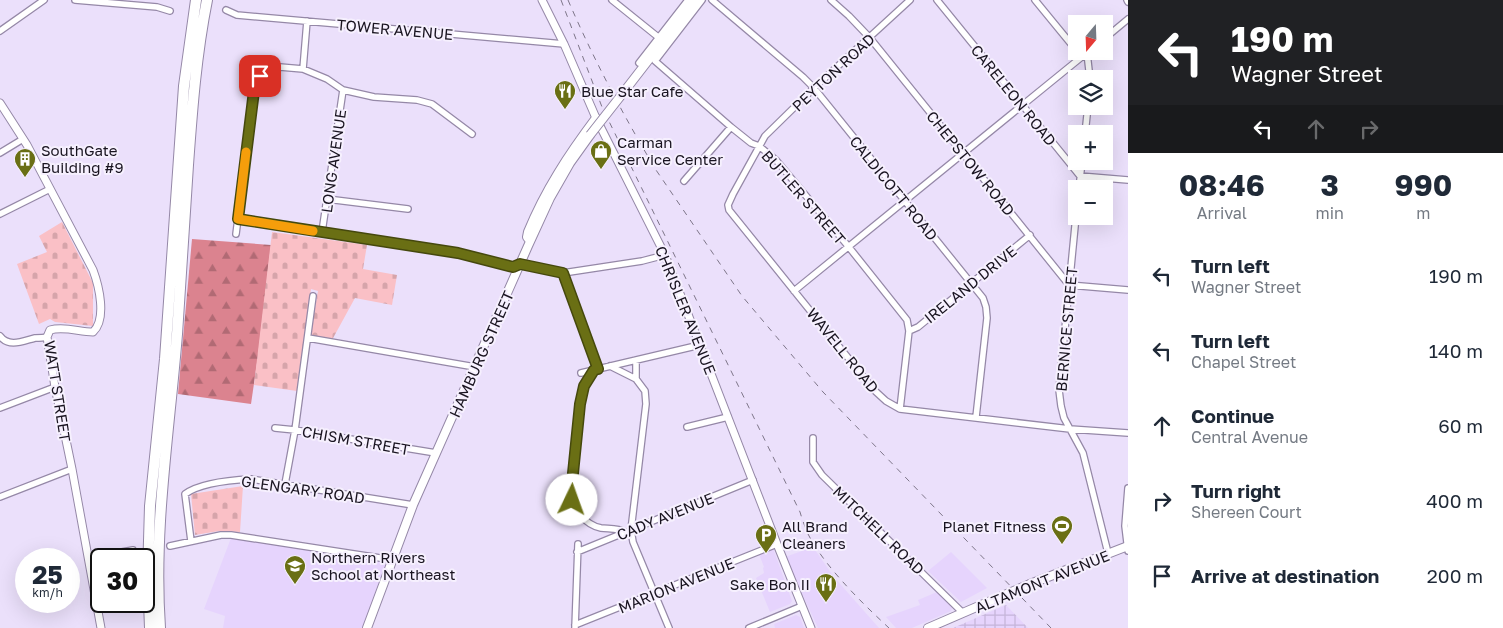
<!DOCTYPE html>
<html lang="en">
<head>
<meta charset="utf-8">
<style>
	body { margin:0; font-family:"Golos Text",sans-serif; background:#f6f6f7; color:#1f2937; height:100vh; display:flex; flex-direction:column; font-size:19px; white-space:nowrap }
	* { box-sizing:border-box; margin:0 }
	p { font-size:16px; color:#747a83 }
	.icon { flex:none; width:28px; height:28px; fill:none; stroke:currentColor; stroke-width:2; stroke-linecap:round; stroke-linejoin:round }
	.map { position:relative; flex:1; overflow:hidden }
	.panel { display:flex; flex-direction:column; background:#fff; width:375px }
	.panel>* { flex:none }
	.guide { background:#202124; color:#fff; overflow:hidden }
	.needle { width:32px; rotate:199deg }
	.tools { position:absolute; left:1068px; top:15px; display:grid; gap:10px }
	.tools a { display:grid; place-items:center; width:45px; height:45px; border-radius:0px; background:#fff; box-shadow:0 5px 20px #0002; font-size:25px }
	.speed { position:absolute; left:15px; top:548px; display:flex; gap:10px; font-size:25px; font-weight:700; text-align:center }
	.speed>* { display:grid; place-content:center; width:65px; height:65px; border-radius:50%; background:#fff; box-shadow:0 5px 20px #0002; line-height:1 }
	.speed small { font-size:12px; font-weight:400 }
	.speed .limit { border:2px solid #111; border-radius:8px; background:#fff; color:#111 }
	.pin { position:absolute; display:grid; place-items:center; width:42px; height:42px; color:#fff; margin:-21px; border-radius:10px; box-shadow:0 2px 8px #0006 }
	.me { position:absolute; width:55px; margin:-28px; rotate:3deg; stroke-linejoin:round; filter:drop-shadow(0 0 4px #0008) }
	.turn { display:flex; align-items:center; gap:18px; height:105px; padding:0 20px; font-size:22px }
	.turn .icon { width:65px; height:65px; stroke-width:2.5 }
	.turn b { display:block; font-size:35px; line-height:42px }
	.lanes { display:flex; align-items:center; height:48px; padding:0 20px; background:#0003; justify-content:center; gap:25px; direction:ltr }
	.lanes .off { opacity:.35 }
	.eta { display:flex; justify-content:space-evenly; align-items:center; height:85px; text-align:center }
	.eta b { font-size:30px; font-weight:700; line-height:35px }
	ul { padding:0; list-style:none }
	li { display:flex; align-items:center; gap:15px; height:75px; padding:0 20px }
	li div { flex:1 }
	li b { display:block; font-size:19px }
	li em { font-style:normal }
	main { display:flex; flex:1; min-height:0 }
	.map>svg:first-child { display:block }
</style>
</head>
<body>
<main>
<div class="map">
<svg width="1128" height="628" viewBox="0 0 1128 628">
	<defs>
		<pattern id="industrial-grid" width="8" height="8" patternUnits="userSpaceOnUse" patternTransform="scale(1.25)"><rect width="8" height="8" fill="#e6d4fd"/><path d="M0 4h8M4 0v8" fill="none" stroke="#c5b5d9"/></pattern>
		<pattern id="forest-firs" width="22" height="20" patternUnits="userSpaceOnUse" patternTransform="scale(1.25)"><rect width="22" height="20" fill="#db838f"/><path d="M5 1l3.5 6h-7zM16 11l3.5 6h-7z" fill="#b16a74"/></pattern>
		<pattern id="cemetery-stones" width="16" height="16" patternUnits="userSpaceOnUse" patternTransform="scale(1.25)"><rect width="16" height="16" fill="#fac0c6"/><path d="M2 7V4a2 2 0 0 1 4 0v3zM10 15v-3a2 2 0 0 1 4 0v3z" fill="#d6a4aa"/></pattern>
	</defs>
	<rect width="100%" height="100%" fill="#ebe0fb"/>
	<path fill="#e6d4fd" d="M231,538l155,24 -23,66h-140l2,-12 -21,-7z
		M813,547l21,30 45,51h-61l-33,-71z
		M773,548l19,53 -2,3 -20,8 -14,-34 8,-5 -1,-5 1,-1 -5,-13z
		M951,552l36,36 -26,14 -33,-31z
		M937,592l12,12 3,4 -1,3 -39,17h-16l-10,-11 34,-12 -2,-5z
		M796,615l4,2 4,11h-29l-1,-4z"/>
	<path fill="url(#industrial-grid)" d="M1006,605l22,23h-75z"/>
	<path fill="url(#forest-firs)" d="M192,239l79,6 -13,111 -7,48 -73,-10z"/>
	<path fill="url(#cemetery-stones)" d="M62,222l31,61v43l-38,-4 -5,-3 -11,5 -22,-60 30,-12 -8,-16z
		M272,232l95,13 -4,24 34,6 -5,30 -37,-7 -23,42 -22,-4 8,-45 -7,-2 -14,102 -43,-6z
		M243,486l-3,46 -21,-1 -24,4 -4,-41z"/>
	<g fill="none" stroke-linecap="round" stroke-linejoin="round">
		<g stroke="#9588a7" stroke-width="8">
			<path id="minor" d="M75,0l82,7 13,4
				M612,0l46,37
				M702,0l-47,61 76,66 20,16 8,3 17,14 72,86 59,74 2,11 -9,78
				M712,0l91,77 11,11 169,210 3,9 1,11 -11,99
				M831,0l18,16 21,22 199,247 59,5
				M910,0l-96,88 -49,48 -32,58 -5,11 1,5 145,180 12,11 14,8 170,20 58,4
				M937,0l143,176 48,4
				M1035,0l41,50
				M1127,0l1,2
				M226,10l11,5 327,29
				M0,31l44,-31
				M1104,39l24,-20
				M1087,53l3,26
				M639,63l49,-63
				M303,69l4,-48
				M1085,134l3,-28
				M0,153l23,-14
				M684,181l47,-54
				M1079,189l3,-28
				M327,199l81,10
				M0,214l50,-25
				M1076,216l-17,174 2,16 3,12 19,35 25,100
				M238,219l220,34 55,14 8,-3 42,9 79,-12 23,-6
				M322,232l21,-142
				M236,234l18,-143 6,-15 9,-7 11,-2 23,2 24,10 16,11 31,7 43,3 15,4 40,30
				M563,273l35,96
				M794,291l295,-240
				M909,331l9,-4 112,-92
				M0,336c9,12 23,5 35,2 4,0 8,0 12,-1
				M308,338l167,29
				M636,360v19
				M610,366l26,13 9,12 1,13 -15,126 2,12 36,86
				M594,370l-10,16 -4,18 -9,89c1,15 14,32 30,35 8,1 17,0 24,4
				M581,373l119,-28
				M0,408l55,-21
				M687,427l41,-10
				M275,428l20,2 141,23
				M813,438v24l9,13 141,138
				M285,484l10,-54 18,-134
				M1128,488l-3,38 3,25
				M0,497l72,-28
				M191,541l-6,-47c15,-11 46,-14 66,-15l162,26
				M170,546l51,-11h10l162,25
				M577,552l176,-72
				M88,558l45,-8
				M575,625l202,-81
				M575,628l3,-84
				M749,628l53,-22"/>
		</g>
		<g stroke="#9588a7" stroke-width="9">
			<path id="tertiary" d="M542,0l22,44 32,74 69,137 112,289 34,84
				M0,103l27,42 66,125c6,16 14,49 0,62 -14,0 -28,-6 -43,-2l-3,7 8,50 17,82 29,159"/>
		</g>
		<g stroke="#9588a7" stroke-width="10">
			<path id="secondary" d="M623,93l72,-93
				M530,241l-3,-4 1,-5c17,-42 41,-78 68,-114
				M1030,584l98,-38
				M367,628l46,-123 115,-259 22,-48 20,-35 20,-28
				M928,628l67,-29"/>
		</g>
		<g stroke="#9588a7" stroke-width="12">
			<path id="motorway" d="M150,628l-2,-53 2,-69 15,-147 19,-273 12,-86
				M160,628c-7,-99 9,-195 17,-294 4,-56 7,-113 11,-169 4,-55 8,-110 19,-165"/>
		</g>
		<use href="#minor" stroke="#fff" stroke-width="5.5"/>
		<use href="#tertiary" stroke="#fff" stroke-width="7"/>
		<use href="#secondary" stroke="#fff" stroke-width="8"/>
		<use href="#motorway" stroke="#fff" stroke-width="10"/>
		<path stroke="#7e7689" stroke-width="1" stroke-dasharray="6 6" stroke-linecap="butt" d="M561,0l41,107 198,405c2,7 5,15 8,22 17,33 54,69 81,94
			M568,0c25,58 55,115 88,170l86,126 81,96 228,236"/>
		<g stroke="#9588a7" stroke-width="10" stroke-linecap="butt">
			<path id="secondary-bridge" d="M590,135l33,-42
				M995,599l35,-15"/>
		</g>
		<use href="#secondary-bridge" stroke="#fff" stroke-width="8"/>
	</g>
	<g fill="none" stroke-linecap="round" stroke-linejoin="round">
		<g stroke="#45480d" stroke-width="12">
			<path id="route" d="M260,76l-6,15 -16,128 220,34 55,14 7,-3 43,9 35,96 -4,1 -10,16 -4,18 -9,89 1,7"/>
		</g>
		<use href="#route" stroke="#6a6f14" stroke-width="9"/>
		<path stroke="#f59e0b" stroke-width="9" d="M246,152l-8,67 75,12"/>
	</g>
	<defs>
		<g id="restaurant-pin" transform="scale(1.125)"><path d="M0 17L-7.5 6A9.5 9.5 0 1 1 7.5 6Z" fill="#6a6f14" stroke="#f6f0fe"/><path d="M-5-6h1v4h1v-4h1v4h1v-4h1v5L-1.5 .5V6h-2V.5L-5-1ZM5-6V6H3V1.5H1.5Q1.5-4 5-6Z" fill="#fff"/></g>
		<g id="shop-pin" transform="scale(1.125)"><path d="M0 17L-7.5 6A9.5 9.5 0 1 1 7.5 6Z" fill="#6a6f14" stroke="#f6f0fe"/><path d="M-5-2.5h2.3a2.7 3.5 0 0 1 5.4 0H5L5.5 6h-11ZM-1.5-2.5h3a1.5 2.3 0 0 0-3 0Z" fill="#fff"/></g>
		<g id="building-pin" transform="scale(1.125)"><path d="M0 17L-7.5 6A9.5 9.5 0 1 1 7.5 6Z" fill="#6a6f14" stroke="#f6f0fe"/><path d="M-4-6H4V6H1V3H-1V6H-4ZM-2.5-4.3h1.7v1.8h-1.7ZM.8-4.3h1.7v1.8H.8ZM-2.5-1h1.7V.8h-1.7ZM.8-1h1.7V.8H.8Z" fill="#fff"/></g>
		<g id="stadium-pin" transform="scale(1.125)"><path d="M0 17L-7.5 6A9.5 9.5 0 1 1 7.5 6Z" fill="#6a6f14" stroke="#f6f0fe"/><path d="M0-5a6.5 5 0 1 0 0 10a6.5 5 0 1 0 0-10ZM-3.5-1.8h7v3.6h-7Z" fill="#fff"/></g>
		<g id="parking-pin" transform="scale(1.125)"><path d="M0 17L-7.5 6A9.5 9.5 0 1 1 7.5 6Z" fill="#6a6f14" stroke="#f6f0fe"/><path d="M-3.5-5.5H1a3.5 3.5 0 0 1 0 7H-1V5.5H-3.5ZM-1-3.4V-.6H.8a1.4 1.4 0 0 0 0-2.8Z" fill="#fff"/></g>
		<g id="school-pin" transform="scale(1.125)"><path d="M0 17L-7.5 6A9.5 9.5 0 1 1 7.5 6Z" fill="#6a6f14" stroke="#f6f0fe"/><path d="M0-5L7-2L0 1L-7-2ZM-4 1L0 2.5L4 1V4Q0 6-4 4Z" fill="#fff"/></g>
	</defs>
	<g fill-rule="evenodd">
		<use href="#restaurant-pin" x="565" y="91"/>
		<use href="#shop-pin" x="601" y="151"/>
		<use href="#building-pin" x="25" y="159"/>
		<use href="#stadium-pin" x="1062" y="526"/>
		<use href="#parking-pin" x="766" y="535"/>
		<use href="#school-pin" x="295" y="566"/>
		<use href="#restaurant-pin" x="826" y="584"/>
	</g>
	<g text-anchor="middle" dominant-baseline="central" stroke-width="4" stroke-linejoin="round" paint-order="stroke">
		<g font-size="15" fill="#191420" stroke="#f6f0fe">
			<text transform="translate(395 29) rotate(5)">TOWER AVENUE</text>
			<text transform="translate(833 72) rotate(-43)">PEYTON ROAD</text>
			<text transform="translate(1014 95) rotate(51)">CARELEON ROAD</text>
			<text transform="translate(333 161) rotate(-82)">LONG AVENUE</text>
			<text transform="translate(971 163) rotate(51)">CHEPSTOW ROAD</text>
			<text transform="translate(894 188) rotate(51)">CALDICOTT ROAD</text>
			<text transform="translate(804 197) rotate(49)">BUTLER STREET</text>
			<text transform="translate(970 284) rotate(-39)">IRELAND DRIVE</text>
			<text transform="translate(686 310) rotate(68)">CHRISLER AVENUE</text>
			<text transform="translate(1066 329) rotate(-85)">BERNICE STREET</text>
			<text transform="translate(843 350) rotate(51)">WAVELL ROAD</text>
			<text transform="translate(481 354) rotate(-66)">HAMBURG STREET</text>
			<text transform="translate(58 391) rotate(81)">WATT STREET</text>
			<text transform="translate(356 440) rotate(10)">CHISM STREET</text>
			<text transform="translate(303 489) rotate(8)">GLENGARY ROAD</text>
			<text transform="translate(665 516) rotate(-22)">CADY AVENUE</text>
			<text transform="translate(879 530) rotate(44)">MITCHELL ROAD</text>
			<text transform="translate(1042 581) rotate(-22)">ALTAMONT AVENUE</text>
			<text transform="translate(676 585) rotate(-22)">MARION AVENUE</text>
		</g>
		<g font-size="15" fill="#191420" stroke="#f6f0fe" text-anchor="start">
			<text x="581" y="91">Blue Star Cafe</text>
			<text x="617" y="142">Carman<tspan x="617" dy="17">Service Center</tspan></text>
			<text x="41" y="150">SouthGate<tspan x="41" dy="17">Building #9</tspan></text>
			<text x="782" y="526">All Brand<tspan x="782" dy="17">Cleaners</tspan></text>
			<text x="1046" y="526" text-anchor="end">Planet Fitness</text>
			<text x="311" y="557">Northern Rivers<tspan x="311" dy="17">School at Northeast</tspan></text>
			<text x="810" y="584" text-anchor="end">Sake Bon II</text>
		</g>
	</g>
</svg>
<div class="tools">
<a><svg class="needle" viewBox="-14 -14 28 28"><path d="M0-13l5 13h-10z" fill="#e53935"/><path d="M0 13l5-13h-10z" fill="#747a83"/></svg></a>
<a><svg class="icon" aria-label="layers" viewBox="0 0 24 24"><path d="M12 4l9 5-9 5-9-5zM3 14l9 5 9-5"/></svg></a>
<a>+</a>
<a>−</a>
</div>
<div class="speed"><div>25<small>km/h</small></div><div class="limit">30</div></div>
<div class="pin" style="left:260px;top:76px;background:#d93025"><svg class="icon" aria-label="arrive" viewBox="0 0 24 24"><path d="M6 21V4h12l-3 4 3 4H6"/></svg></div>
<svg class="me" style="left:572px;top:500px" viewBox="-20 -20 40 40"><circle r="19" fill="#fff"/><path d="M0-13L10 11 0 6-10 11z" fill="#6a6f14"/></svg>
</div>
<section class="panel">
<div class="guide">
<div class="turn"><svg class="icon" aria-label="left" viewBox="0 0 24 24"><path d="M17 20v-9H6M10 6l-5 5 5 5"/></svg><div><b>190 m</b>Wagner Street</div></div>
<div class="lanes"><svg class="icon" aria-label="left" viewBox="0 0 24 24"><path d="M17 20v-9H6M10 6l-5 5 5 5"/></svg><svg class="icon off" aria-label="ahead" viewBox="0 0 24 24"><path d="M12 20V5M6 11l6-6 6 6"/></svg><svg class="icon off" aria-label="right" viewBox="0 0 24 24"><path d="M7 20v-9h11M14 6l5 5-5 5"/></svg></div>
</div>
<div class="eta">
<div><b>08:46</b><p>Arrival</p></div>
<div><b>3</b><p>min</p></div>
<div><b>990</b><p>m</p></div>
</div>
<ul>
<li><svg class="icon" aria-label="left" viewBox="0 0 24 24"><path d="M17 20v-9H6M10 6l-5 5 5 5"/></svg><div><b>Turn left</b><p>Wagner Street</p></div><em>190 m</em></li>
<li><svg class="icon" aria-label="left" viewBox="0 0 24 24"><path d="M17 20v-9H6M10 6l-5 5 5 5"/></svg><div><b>Turn left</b><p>Chapel Street</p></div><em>140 m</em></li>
<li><svg class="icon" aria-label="ahead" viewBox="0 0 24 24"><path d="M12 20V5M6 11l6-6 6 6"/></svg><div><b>Continue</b><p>Central Avenue</p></div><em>60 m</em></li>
<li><svg class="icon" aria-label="right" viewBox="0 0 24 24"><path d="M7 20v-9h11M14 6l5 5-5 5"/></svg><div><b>Turn right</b><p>Shereen Court</p></div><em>400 m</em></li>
<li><svg class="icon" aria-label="arrive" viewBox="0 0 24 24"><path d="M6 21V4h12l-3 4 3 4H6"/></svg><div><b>Arrive at destination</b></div><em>200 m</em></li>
</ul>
</section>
</main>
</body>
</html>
